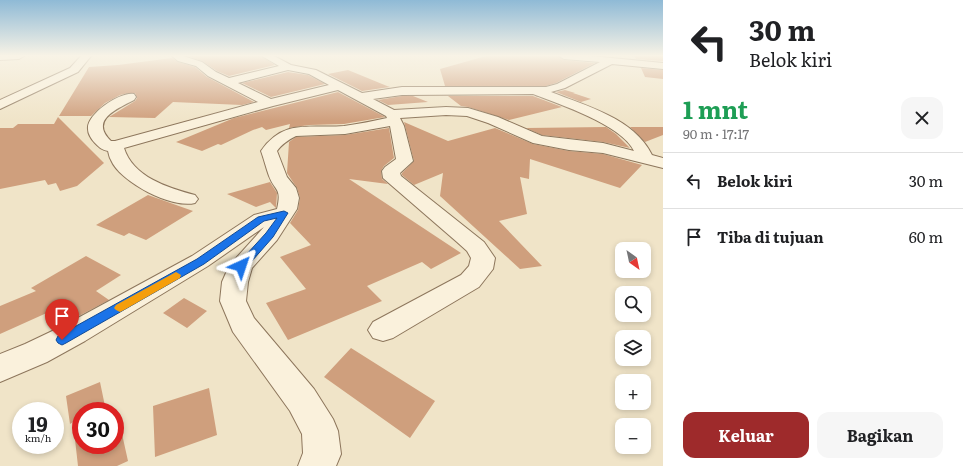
<!DOCTYPE html>
<html lang="id">
<head>
<meta charset="utf-8">
<style>
	body { margin:0; font-family:Literata,serif; background:#f6f6f6; color:#202124; height:100vh; display:flex; flex-direction:column; font-size:15px; white-space:nowrap }
	* { box-sizing:border-box; margin:0 }
	p { font-size:13px; color:#757577 }
	.icon { flex:none; width:22px; height:22px; fill:none; stroke:currentColor; stroke-width:2; stroke-linecap:round; stroke-linejoin:round }
	.map { position:relative; flex:1; overflow:hidden }
	.side { display:flex; flex-direction:column; background:#fff; width:300px }
	.side>* { flex:none }
	.top-card { background:#fff; color:#202124; overflow:hidden }
	.needle { width:26px; rotate:147deg }
	.buttons { position:absolute; left:615px; top:242px; display:grid; gap:8px }
	.buttons a { display:grid; place-items:center; width:36px; height:36px; border-radius:8px; background:#fff; box-shadow:0 2px 6px #0003; font-size:20px }
	.speed { position:absolute; left:12px; top:402px; display:flex; gap:8px; font-size:20px; font-weight:700; text-align:center }
	.speed>* { display:grid; place-content:center; width:52px; height:52px; border-radius:50%; background:#fff; box-shadow:0 2px 6px #0003; line-height:1 }
	.speed small { font-size:10px; font-weight:400 }
	.speed .limit { border:6px solid #d22; background:#fff; color:#111 }
	.pin { position:absolute; display:grid; place-items:center; width:34px; height:34px; color:#fff; margin:-41px -17px; border-radius:50% 50% 50% 0; rotate:-45deg; box-shadow:0 0 4px #0007 }
	.pin .icon { rotate:45deg }
	.me { position:absolute; width:44px; margin:-22px; rotate:42deg; stroke-linejoin:round; filter:drop-shadow(0 0 3px #0008) }
	.turn { display:flex; align-items:center; gap:14px; height:84px; padding:0 20px; font-size:18px }
	.turn .icon { width:52px; height:52px; stroke-width:2.5 }
	.turn b { display:block; font-size:28px; line-height:34px }
	.round { display:grid; place-items:center; flex:none; width:42px; height:42px; border-radius:12px; background:#f6f6f6 }
	.head { display:flex; align-items:center; justify-content:space-between; height:68px; padding:0 20px }
	h1 { font-size:24px; font-weight:700; line-height:30px; color:#1e9e55 }
	.primary-button { display:flex; gap:8px; margin-top:auto; padding:8px 20px }
	.primary-button a { flex:1; height:46px; border-radius:12px; background:#9e2a2b; color:#fff; font-size:16px; font-weight:700; line-height:46px; text-align:center }
	.primary-button a+a { background:#f6f6f6; color:#202124 }
	ul { padding:0; list-style:none }
	li { display:flex; align-items:center; gap:12px; height:56px; padding:0 20px; border-top:1px solid #e0e0e0 }
	li div { flex:1 }
	li b { display:block; font-size:15px }
	li em { font-style:normal }
	main { display:flex; flex:1; min-height:0 }
	.map>svg:first-child { display:block }
</style>
</head>
<body>
<main>
<div class="map">
<svg width="663" height="466" viewBox="0 0 663 466">
	<rect width="100%" height="100%" fill="#f0e4c8"/>
	<path fill="#cf9f7d" d="M188,56h73l14,9 -46,11 -12,-5 -15,-10z
		M486,56h72l6,4 31,3 -39,20 -10,3h-101l-5,-17z
		M634,56h29v5l-27,-2z
		M172,58l6,4 17,5 12,10 47,25 -12,3 -69,-3 -18,16 -46,-1 26,-16 2,-3 -2,-5h-7l-8,2 -15,8 -14,13h-32l30,-49 29,-2z
		M641,68l22,2v9l-18,-2z
		M348,70l39,16 3,1 -28,4 -34,-17z
		M288,72l20,3 17,9 -54,13 -29,-14z
		M565,90l10,3h-2l18,6 -10,3 -25,-10z
		M338,92l47,25 -41,7 -35,1 -20,3 1,-4 -24,6 -4,-3 -9,3 -32,15 -3,-1 -16,7 -26,-9 58,-24z
		M402,96h11l15,6 -40,3 -10,-5z
		M448,96h85l29,11 -53,13 -41,-13 -7,-1z
		M58,117l46,46 -27,23 -17,5 -4,-8 -8,2 -3,-5 -45,9v-61h13l5,-4h36z
		M404,122l44,19 47,-13 38,16 36,7 34,3 39,11 -22,23 -90,-29 -1,20 -9,-2 7,37 -28,7 43,45 -22,3 -80,-73 3,-23 -29,12 -12,-10v-2l12,-12z
		M606,127l10,7 14,14 -27,-6 -61,-7 -16,-7z
		M630,127h33v8l-18,7z
		M389,128l5,30 -10,8 -3,5 1,8 6,5 -39,-5 112,74 -30,16 -9,-7 -55,24 15,15 -94,39 -22,-37 40,-14 -26,-32 31,-12 -21,-22 8,-13 2,-12 -3,-10 -10,-15 2,-31 7,-5 49,-2z
		M270,182l7,11 -1,15 -6,-6 -14,5 -29,-13z
		M148,195l45,16 -47,29 -17,-7 -5,3 -28,-11z
		M86,256l35,19 -25,16 13,9 -34,18 -15,-11 -60,27v-28l36,-15 -5,-3z
		M184,298l23,13 -20,17 -24,-15z
		M351,348l84,53 -25,37 -86,-61z
		M100,382l6,29h-25v34h34v-27l3,-2 10,45 -11,5h-39l-5,-44 -3,2 -4,-28z
		M209,388l8,47 -62,22 -2,-51z"/>
	<g fill="none" stroke-linecap="round" stroke-linejoin="round">
		<g stroke="#8d765c" stroke-width="2">
			<path id="minor" d="M0,56h24l-5,3 -19,1z
				M81,56h10l-13,16 -78,37v-9l70,-32z
				M172,56h11l19,6 14,10 13,6 50,-12 -17,-10h12l17,9 25,5 46,23 40,-6h144l11,-3 43,-22 -36,-3 -5,-3h32l72,7v6l-51,-5 -47,24 -14,4c35,14 83,26 101,63l11,3v10l-60,-15 -34,-3 -36,-7 -45,-20 -21,-7 -21,-1 -46,3 4,8 9,35 -13,12 1,3 83,66 11,16 -2,11 -14,18 -86,51 -10,3 -10,-3 -5,-8 5,-8 88,-47 8,-9 2,-8 -4,-7 -10,-9 -74,-64 -1,-7 3,-4 11,-8 -6,-33 -45,8 -49,2c-8,4 -14,8 -19,15l10,26 9,11 3,10 -2,11 -20,31 -25,28 -4,14 -2,19 8,17 60,71 19,30 5,12 3,23 -5,12h-38l5,-13 -1,-19 -12,-23 -57,-79 -13,-31 2,-19 7,-16 35,-39 -56,39 -123,75 -38,21 -47,20v-28l25,-10 40,-19 127,-69 62,-41 23,-6c5,-22 -2,-17 -8,-33 -3,-8 -5,-17 -8,-25 23,-33 49,-22 83,-25 15,-2 29,-5 43,-8l-1,-2 -48,-26 -65,16 -149,42c9,29 44,40 71,47l3,4 -3,4c-23,6 -75,-21 -84,-43 -2,-3 -2,-6 -3,-9 -6,-1 -8,-3 -13,-8 -3,-3 -7,-9 -7,-14 -2,-15 33,-38 46,-35l2,3 -2,3c-17,9 -45,20 -23,41h4l143,-39 -50,-26 -12,-10 -18,-5zM288,70l21,4 20,11 -58,14 -33,-16zM533,94c26,10 89,31 101,57l-31,-8 -61,-7 -44,-19 -30,-9 -22,-1 -52,3 -21,-11 29,-4z"/>
		</g>
		<use href="#minor" fill="#faf1dc" fill-rule="evenodd"/>
	</g>
	<linearGradient id="sky" x2="0" y2="1"><stop stop-color="#8fbad6"/><stop offset="0.46" stop-color="#f8f3e6"/><stop offset="1" stop-color="#f8f3e6" stop-opacity="0"/></linearGradient>
	<rect width="663" height="121" fill="url(#sky)"/>
	<path fill="#1a73e8" stroke="#114b97" d="M284,211l4,2 -15,24 -28,32h-7l-2,-3 30,-33 11,-15 -13,3 -60,43 -138,79 -4,2 -4,-2 -2,-3 2,-4 139,-77 61,-42z"/>
	<path fill="#f59e0b" d="M176,272l5,3 -1,3 -56,32 -4,2 -4,-2 -2,-2 2,-3z"/>
</svg>
<div class="buttons">
<a><svg class="needle" viewBox="-14 -14 28 28"><path d="M0-13l5 13h-10z" fill="#e53935"/><path d="M0 13l5-13h-10z" fill="#757577"/></svg></a>
<a><svg class="icon" aria-label="search" viewBox="0 0 24 24"><circle cx="10" cy="10" r="6"/><path d="M15 15l6 6"/></svg></a>
<a><svg class="icon" aria-label="layers" viewBox="0 0 24 24"><path d="M12 4l9 5-9 5-9-5zM3 14l9 5 9-5"/></svg></a>
<a>+</a>
<a>−</a>
</div>
<div class="speed"><div>19<small>km/h</small></div><div class="limit">30</div></div>
<div class="pin" style="left:62px;top:340px;background:#d93025"><svg class="icon" aria-label="arrive" viewBox="0 0 24 24"><path d="M6 21V4h12l-3 4 3 4H6"/></svg></div>
<svg class="me" style="left:241px;top:266px" viewBox="-20 -20 40 40"><path d="M0-17L14 15 0 8-14 15z" fill="#1a73e8" stroke="#fff" stroke-width="4"/></svg>
</div>
<section class="side">
<div class="top-card">
<div class="turn"><svg class="icon" aria-label="left" viewBox="0 0 24 24"><path d="M17 20v-9H6M10 6l-5 5 5 5"/></svg><div><b>30 m</b>Belok kiri</div></div>
</div>
<div class="head"><div><h1>1 mnt</h1><p>90 m · 17:17</p></div><a class="round"><svg class="icon" aria-label="close" viewBox="0 0 24 24"><path d="M6 6l12 12M18 6L6 18"/></svg></a></div>
<ul>
<li><svg class="icon" aria-label="left" viewBox="0 0 24 24"><path d="M17 20v-9H6M10 6l-5 5 5 5"/></svg><div><b>Belok kiri</b></div><em>30 m</em></li>
<li><svg class="icon" aria-label="arrive" viewBox="0 0 24 24"><path d="M6 21V4h12l-3 4 3 4H6"/></svg><div><b>Tiba di tujuan</b></div><em>60 m</em></li>
</ul>
<div class="primary-button"><a>Keluar</a><a>Bagikan</a></div>
</section>
</main>
</body>
</html>
